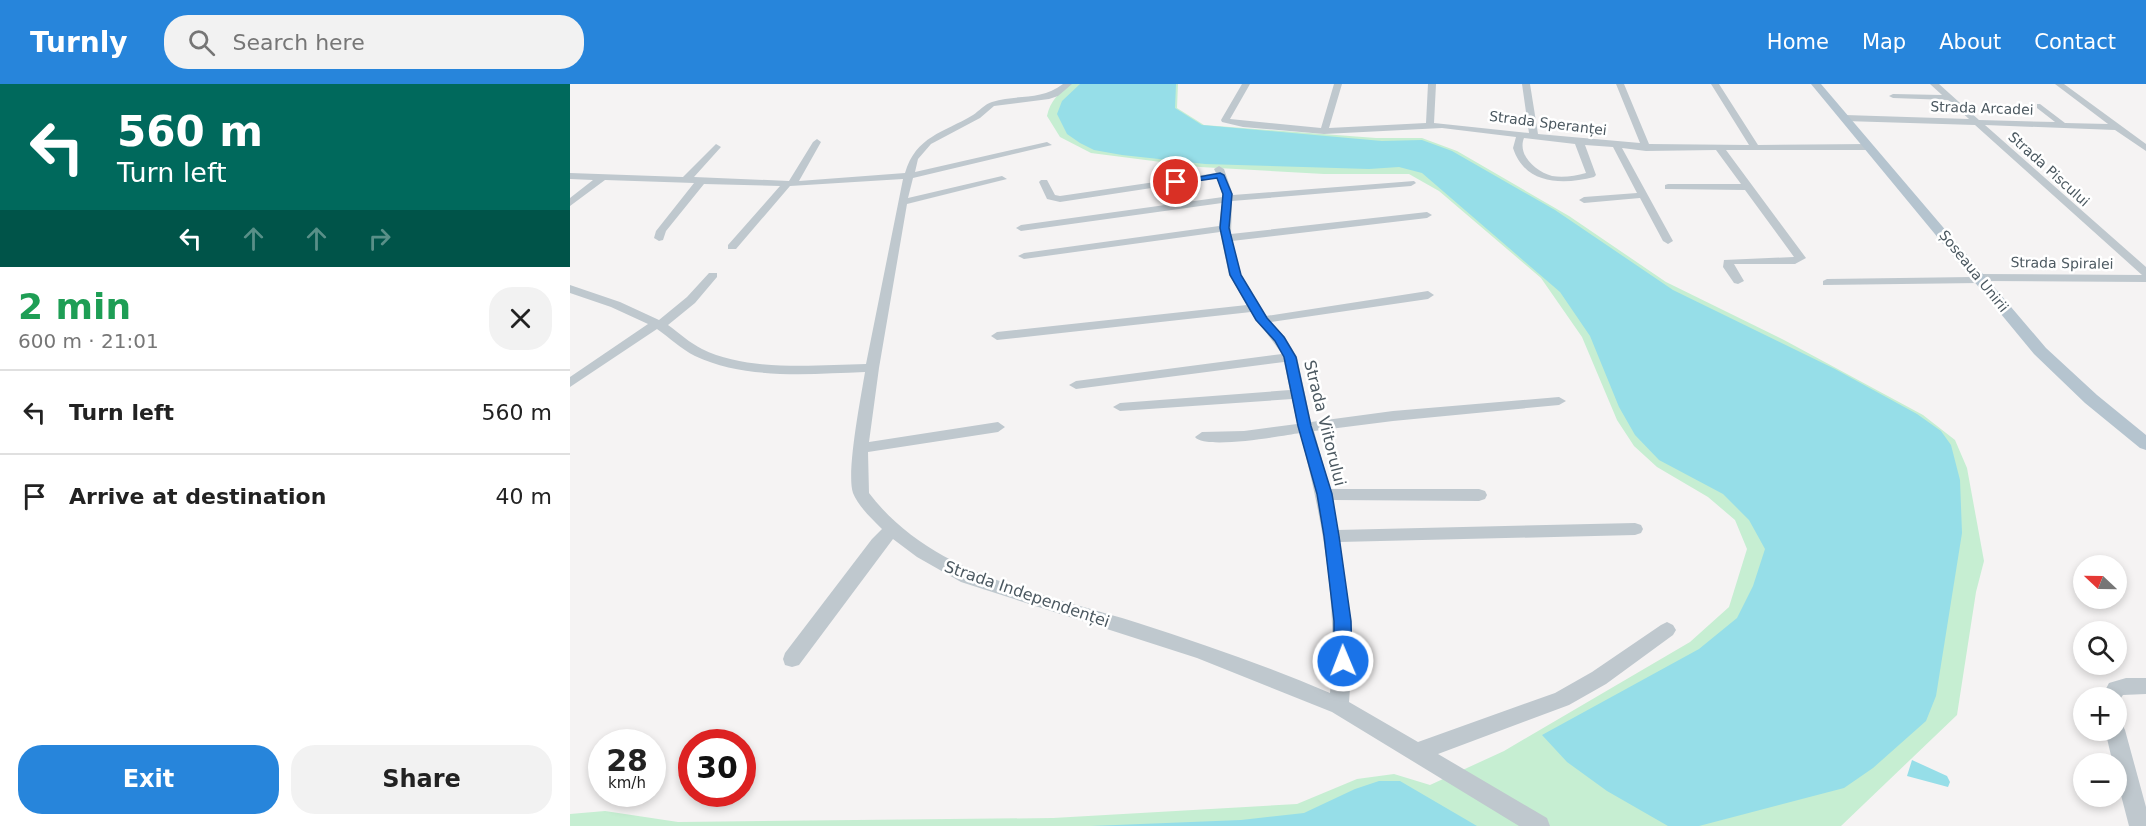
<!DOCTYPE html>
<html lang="en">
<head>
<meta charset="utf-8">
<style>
	body { margin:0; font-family:"DejaVu Sans",sans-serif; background:#f2f2f2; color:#222; height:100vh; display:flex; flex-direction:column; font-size:22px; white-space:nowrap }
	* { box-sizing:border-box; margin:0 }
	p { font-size:20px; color:#767676 }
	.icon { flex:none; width:33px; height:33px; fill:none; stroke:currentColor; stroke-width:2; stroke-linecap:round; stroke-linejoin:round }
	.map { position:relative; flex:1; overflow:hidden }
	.side { display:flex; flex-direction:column; background:#fff; width:570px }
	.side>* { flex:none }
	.guide { background:#00695c; color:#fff; overflow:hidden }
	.needle { width:39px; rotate:292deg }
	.buttons { position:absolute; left:1503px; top:471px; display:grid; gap:12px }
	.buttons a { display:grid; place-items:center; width:54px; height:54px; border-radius:50%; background:#fff; box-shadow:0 3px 9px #0003; font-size:30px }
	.speed { position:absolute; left:18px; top:645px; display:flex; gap:12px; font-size:30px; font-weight:700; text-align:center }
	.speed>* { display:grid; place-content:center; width:78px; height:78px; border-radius:50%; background:#fff; box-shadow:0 3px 9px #0003; line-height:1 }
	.speed small { font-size:15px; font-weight:400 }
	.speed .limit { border:9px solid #d22; background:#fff; color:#111 }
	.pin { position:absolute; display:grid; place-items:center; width:51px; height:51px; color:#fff; margin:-26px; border:3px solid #fff; border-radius:50%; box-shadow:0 2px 6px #0007 }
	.me { position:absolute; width:66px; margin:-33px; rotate:359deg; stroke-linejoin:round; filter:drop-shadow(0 0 4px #0008) }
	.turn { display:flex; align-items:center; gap:21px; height:126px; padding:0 18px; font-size:27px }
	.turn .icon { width:78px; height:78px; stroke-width:2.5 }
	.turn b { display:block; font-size:42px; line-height:51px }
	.lanes { display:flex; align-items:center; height:57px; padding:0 18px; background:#0003; justify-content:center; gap:30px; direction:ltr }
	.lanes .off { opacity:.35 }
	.round { display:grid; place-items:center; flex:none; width:63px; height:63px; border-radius:24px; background:#f2f2f2 }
	.head { display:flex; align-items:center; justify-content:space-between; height:102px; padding:0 18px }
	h1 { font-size:36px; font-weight:700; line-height:45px; color:#1e9e55 }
	.primary-button { display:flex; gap:12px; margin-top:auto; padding:12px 18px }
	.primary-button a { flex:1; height:69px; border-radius:24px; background:#2785db; color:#fff; font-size:24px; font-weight:700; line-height:69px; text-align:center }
	.primary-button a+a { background:#f2f2f2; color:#222 }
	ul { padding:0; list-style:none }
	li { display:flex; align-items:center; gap:18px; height:84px; padding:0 18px; border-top:2px solid #e0e0e0 }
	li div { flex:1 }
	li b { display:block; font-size:22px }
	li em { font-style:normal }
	header { display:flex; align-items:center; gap:36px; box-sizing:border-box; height:84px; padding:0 30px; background:#2785db; color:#fff }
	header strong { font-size:28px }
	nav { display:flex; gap:33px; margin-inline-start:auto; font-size:21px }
	.search { width:420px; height:54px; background:#f2f2f2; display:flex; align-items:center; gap:15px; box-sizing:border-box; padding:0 21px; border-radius:24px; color:#767676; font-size:22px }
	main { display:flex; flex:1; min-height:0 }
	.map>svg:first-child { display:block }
</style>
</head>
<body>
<header>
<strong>Turnly</strong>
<div class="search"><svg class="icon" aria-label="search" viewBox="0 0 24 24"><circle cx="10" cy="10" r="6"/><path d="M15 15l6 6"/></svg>Search here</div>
<nav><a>Home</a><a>Map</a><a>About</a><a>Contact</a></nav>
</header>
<main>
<section class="side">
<div class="guide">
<div class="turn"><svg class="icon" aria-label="left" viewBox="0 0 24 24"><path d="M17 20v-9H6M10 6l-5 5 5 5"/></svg><div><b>560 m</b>Turn left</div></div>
<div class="lanes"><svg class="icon" aria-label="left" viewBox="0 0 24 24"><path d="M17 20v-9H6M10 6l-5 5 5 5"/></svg><svg class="icon off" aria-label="ahead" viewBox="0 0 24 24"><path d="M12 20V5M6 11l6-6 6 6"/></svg><svg class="icon off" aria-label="ahead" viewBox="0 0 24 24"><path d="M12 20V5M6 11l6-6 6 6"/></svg><svg class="icon off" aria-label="right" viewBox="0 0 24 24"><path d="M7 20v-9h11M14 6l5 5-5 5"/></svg></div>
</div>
<div class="head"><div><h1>2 min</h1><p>600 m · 21:01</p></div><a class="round"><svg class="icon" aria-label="close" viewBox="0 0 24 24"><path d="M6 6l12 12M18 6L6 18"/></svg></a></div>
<ul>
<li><svg class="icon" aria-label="left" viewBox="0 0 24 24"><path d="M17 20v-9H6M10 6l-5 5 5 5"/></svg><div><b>Turn left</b></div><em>560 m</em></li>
<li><svg class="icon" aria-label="arrive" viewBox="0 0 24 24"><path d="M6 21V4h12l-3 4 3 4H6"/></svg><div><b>Arrive at destination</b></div><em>40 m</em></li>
</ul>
<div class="primary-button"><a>Exit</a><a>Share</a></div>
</section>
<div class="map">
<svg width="1576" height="742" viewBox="0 0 1576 742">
	<rect width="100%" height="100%" fill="#f5f3f3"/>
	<path fill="#c6eed2" d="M500,0h108l-1,24 27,17 172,13h46l35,13 112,65 97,66 118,58 139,75 32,25 12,28 17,93 -8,31 -19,123 -116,111h-1271v-12l35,-3 73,11 375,-4 244,-14 60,-25 37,-5 36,11 74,-34 186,-109 39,-35 18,-58 -12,-29 -27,-23 -51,-30 -23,-21 -17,-26 -35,-83 -41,-59 -102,-87 -23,-13 -7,-4h-85l-124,-7 -109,-14 -31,-16 -13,-21c3,-15 12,-23 23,-32z"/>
	<path fill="#96dee8" d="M510,0h96l-1,24 27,17 180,16 40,-1 30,11 103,59 118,80 162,79 82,45 24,17 10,14 9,35 2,53 -26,163 -10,25 -53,47 -29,20 -145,38h-31l-61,-35 -40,-29 -25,-27 157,-86 38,-31 16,-32 12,-37 -16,-29 -26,-26 -64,-34 -24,-25 -16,-28 -29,-71 -30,-44 -138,-119 -23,-6 -30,2 -164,-5 -83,-9 -28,-5 -14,-7 -13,-9 -10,-20 5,-13z
		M1342,676l35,16 3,6 -2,5 -41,-11z
		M809,697h21l77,45h-386l150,-6 63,-7 51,-24z"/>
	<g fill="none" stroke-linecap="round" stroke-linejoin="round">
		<path fill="#bfc8ce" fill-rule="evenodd" d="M493,0h9l-14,12 -9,3 -55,7 -14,12 -49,26 -13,15 -3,13 132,-30 5,3 -139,33 -5,20 94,-22 5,3 -100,25 -28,164 -10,74 129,-20 7,5 -7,5 -130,20 1,41c63,83 173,100 269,130 65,21 129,43 192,70 9,-87 -8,-176 -30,-260 -19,3 -95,17 -105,4l7,-5 42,-1 53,-7 -5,-25 -172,12 -7,-4 7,-4 170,-13 -6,-28 -208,27 -7,-4 7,-4 206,-27 -31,-42 -254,28 -6,-4 6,-4 250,-27 -18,-30 -9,-43 -196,27 -6,-3 6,-3 195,-27 3,-23 -201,28 -5,-3 5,-3 202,-28 -6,-19 -157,24 -13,-3 -8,-17 2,-2h6l8,15 5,1 156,-23 -2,-4 5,-3 5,3 9,26 181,-14 2,2 -5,3 -179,15 -1,33 196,-22 5,3 -5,3 -195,23 9,34 25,41 162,-25 6,4 -6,4 -157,23 14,15 12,20 14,65 82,-11 166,-14 7,4 -7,4 -166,16 -79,10 16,58h149l6,2 2,4 -2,4 -6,2 -146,-1 4,30 298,-7 6,2 2,4 -2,4 -6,2 -296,7 12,79 1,40 -3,41 69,40 137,-49 37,-21 69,-47 6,-3 6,3 3,5 -3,5 -67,49 -37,21 -131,49 109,64 3,8h-31l-187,-114 -135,-54 -236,-76 -44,-25 -24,-18 -94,126 -7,2 -7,-2 -2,-6 2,-6 87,-114 10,-10c-10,-10 -24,-23 -29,-36 -7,-20 8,-96 12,-121 -55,2 -119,8 -170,-16 -14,-7 -25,-18 -38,-27l-87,58v-10l78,-53 -37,-17 -41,-14v-8l50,17 39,18 28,-23 22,-24h8v4l-22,26 -27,22c11,8 22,18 34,24 46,23 114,16 164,15l37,-185 -113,7 -54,63h-8v-4l52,-59 -76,-2 -38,47 -3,9 -4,1 -5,-3 2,-7 38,-48 -89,-3 -35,26v-8l23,-18 -23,-1v-6l113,4 33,-33 5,3 -27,30 95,4 24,-39 4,-3 4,3 -22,39 106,-8c11,-37 38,-40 68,-58 6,-4 12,-11 19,-13 25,-8 49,-1 71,-18z
			M672,0h8l-20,35 91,9 13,-44h8l-13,44 97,-5 2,-39h8l-2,39 95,10 -7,-49h8l8,50 102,9 -24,-59h8l25,60 100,1 -38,-61h8l39,61 111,-1 5,3 -5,3h-143l80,108 -11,6h-61l10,17 -6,3 -4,-1 -11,-16 1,-7 70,-3 -49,-67 -80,-1v-4l3,-1h73l-25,-34 -70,1 -24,-3 51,93 -5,3 -5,-3 -23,-43 -56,5 -5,-3 5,-3 53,-4 -24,-46 -28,-2 11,30 -2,2c-31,8 -69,8 -81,-29l3,-11 -74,-9 -118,6 -81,-7 -21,-5 -1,-2zM954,54l51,6 11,29c-11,3 -23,5 -34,3 -16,-4 -35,-21 -28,-38z
			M1360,0h9l40,36 76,2 -18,-14v-4h3l25,19 43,1 -53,-40h9l82,60v7l-31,-21 -130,-5 161,142v15l-161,-1 -5,2 -157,2v-4l4,-2 145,-2 6,-3 164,1 -167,-150 -130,-4 -4,-3 4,-3 124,4 -21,-19 -55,-2 -4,-2 4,-2 49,1z
			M1556,594h20v16l-23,1 -7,10v-7h-15l8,-15z
			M1546,637l6,3 3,6 21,77v19h-17l-13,-50v-12h-3l-8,-34h11z"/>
		<path fill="#b5c4cf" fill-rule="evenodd" d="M1241,0h10l225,264 51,47 49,40v15l-6,-2 -55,-45 -51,-49z"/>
	</g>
	<path fill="#1a73e8" stroke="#114b97" stroke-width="1.5" d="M650,89l4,2 8,19 -3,34 12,47 26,43 17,19 12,20 15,69 21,68 7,42 12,85 1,40 -3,6 -6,2 -6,-2 -3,-6v-40l-10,-85 -7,-42 -19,-68 -14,-69 -9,-16 -19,-21 -26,-45 -10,-47 3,-34 -6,-16 -41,6 -4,-2z"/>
	<g text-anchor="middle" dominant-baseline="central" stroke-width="5" stroke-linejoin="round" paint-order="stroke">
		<g font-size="14" fill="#4b5860" stroke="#fff">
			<text transform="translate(1412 24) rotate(2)">Strada Arcadei</text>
			<text transform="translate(978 39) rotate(7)">Strada Speranței</text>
			<text transform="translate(1479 85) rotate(42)">Strada Piscului</text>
			<text transform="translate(1492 179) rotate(1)">Strada Spiralei</text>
			<text transform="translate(1404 187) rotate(51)">Șoseaua Unirii</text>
		</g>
		<g font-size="16" fill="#4b5860" stroke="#fff">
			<text transform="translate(755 339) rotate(76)">Strada Viitorului</text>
			<text transform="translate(457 510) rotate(19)">Strada Independenței</text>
		</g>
	</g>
</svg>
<div class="buttons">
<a><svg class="needle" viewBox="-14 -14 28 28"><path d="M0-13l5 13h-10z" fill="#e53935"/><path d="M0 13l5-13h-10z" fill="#767676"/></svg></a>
<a><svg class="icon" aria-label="search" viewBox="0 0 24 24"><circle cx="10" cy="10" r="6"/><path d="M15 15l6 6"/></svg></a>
<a>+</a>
<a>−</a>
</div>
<div class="speed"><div>28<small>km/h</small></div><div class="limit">30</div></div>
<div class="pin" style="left:606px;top:98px;background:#d93025"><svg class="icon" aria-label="arrive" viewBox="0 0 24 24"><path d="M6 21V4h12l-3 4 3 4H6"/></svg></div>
<svg class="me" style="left:773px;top:577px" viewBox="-20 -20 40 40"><circle r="17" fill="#1a73e8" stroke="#fff" stroke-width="3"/><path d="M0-11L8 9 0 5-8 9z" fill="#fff"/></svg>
</div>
</main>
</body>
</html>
